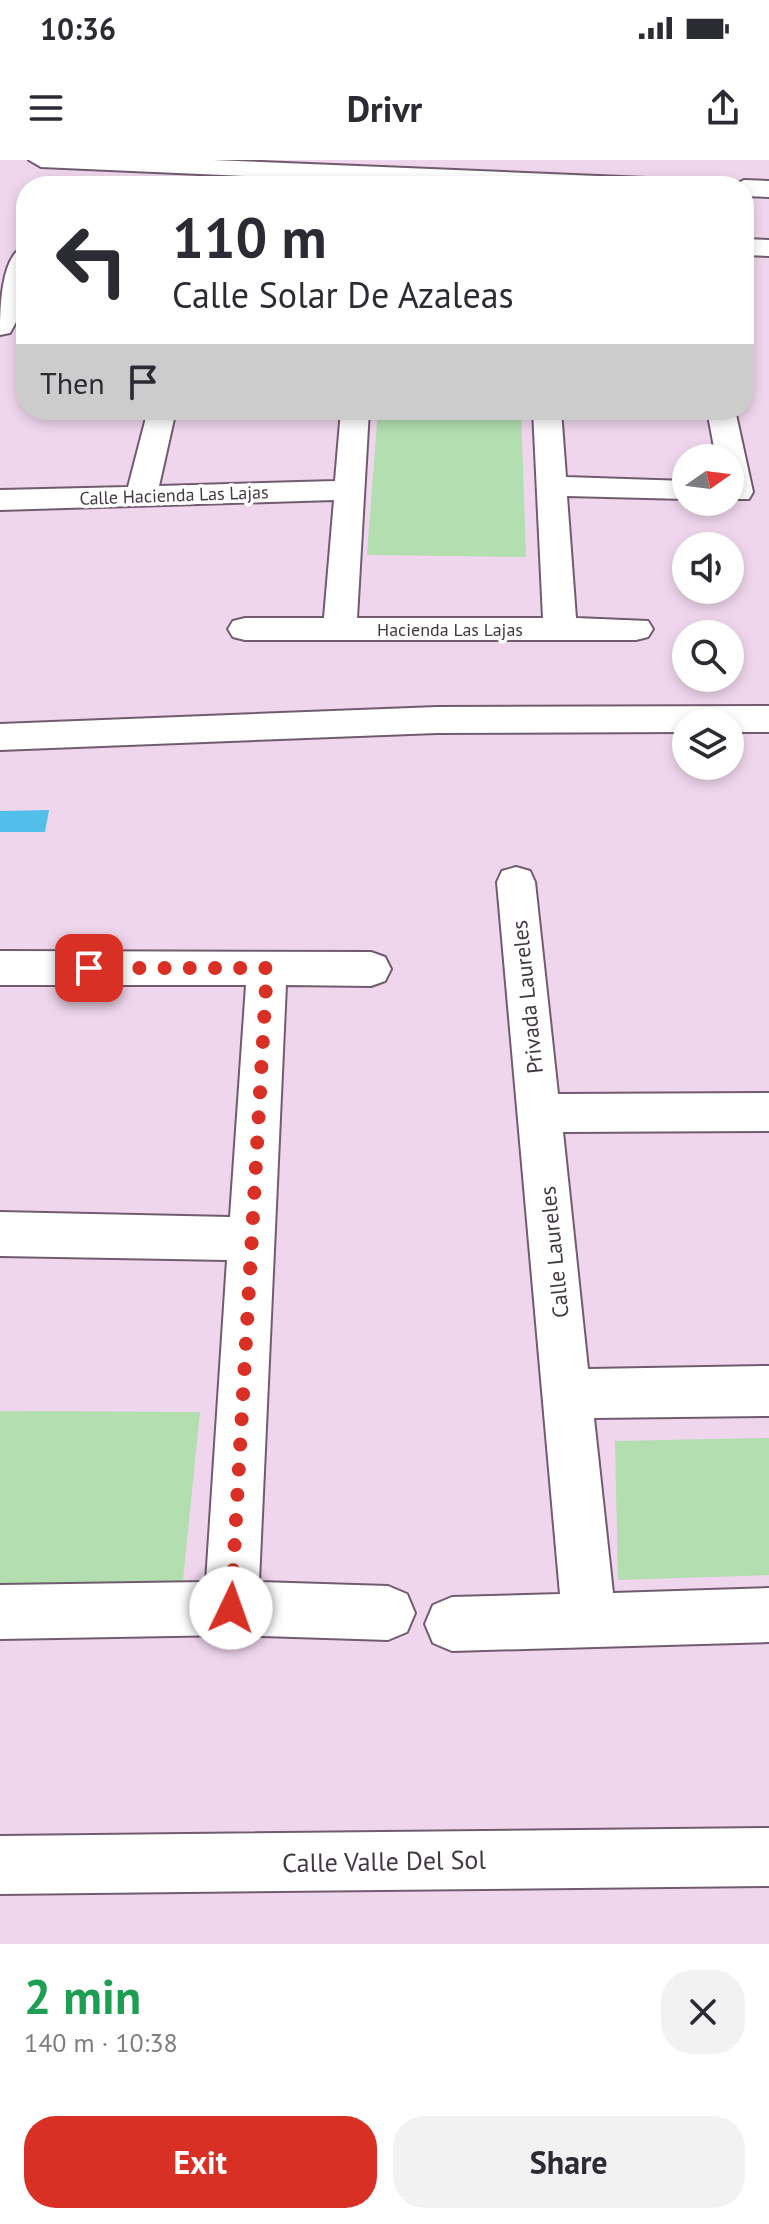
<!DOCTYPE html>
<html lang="en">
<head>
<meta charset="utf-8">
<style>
	body { margin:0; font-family:"PT Sans",sans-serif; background:#f2f2f3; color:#2b2b33; height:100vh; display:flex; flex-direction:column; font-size:30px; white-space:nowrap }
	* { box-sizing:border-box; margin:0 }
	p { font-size:26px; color:#7c7c81 }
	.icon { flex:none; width:44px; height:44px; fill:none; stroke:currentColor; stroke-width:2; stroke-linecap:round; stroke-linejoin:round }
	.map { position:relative; height:1784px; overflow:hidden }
	.sheet { display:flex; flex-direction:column; background:#fff; flex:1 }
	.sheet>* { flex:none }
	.hud { position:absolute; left:16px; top:16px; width:738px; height:244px; border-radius:32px; box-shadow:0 4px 12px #0003; background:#fff; color:#2b2b33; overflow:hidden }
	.needle { width:52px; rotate:76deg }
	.buttons { position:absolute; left:672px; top:284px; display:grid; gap:16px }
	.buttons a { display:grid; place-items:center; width:72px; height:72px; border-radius:50%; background:#fff; box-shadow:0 4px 12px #0003; font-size:40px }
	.pin { position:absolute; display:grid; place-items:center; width:68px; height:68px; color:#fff; margin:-34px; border-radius:16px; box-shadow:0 4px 12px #0006 }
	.me { position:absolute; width:88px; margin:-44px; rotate:3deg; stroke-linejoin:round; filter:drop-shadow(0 0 6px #0008) }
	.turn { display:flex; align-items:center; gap:28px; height:168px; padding:0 24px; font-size:36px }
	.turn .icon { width:104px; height:104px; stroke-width:2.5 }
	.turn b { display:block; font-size:56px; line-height:68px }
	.then { display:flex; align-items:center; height:76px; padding:0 24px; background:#0003; gap:16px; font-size:30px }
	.round { display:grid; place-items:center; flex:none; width:84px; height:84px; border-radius:32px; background:#f2f2f3 }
	.headline { display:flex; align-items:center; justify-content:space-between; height:136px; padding:0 24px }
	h1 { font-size:48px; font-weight:800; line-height:60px; color:#1e9e55 }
	.button { display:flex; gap:16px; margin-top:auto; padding:16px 24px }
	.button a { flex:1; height:92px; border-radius:32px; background:#d93025; color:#fff; font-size:32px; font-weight:800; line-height:92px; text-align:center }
	.button a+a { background:#f2f2f3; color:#2b2b33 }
	.status { display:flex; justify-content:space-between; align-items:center; height:56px; padding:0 40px; background:#fff; direction:ltr }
	.status svg { height:22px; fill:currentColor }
	header { display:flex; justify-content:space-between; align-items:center; height:104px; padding:0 24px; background:#fff; font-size:36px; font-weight:800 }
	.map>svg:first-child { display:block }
</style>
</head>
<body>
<div class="status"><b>10:36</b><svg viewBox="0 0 49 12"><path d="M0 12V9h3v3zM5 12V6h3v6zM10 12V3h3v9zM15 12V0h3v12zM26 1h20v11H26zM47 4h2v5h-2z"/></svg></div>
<header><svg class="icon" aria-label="menu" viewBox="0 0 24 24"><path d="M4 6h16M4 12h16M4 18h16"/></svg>Drivr<svg class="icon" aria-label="share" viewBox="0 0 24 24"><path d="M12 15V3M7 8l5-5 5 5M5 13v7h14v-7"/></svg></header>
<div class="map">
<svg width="769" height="1784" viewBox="0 0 769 1784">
	<rect width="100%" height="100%" fill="#efd6ec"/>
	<path fill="#b2deb0" d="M378,250h143l5,147 -159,-2z
		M0,1251l200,1 -18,178 -182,2z
		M769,1278v137l-151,5 -3,-139z"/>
	<path fill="#52beea" d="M49,650l-4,22h-45v-21z"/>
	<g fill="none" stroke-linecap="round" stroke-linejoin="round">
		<g stroke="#715c6f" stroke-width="4">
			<path id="minor" d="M744,79l25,1v16l-25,-1z
				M26,86c0,30 1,61 -16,87l-10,2c0,-23 0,-82 26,-89z
				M148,250h28l-17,76 176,-5 6,-71h28l-12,208h186l-10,-208h28l5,67 120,4v18l-119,-3 9,122 72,3 5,8 -5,8 -12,3h-391l-12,-3 -5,-8 5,-8 12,-3h79l10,-118 -334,10v-20l128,-3z
				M707,250h28l18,82 -4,7h-19v-41h-14z
				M769,546v26h-39v-10h-44v10l-249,1 -437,17v-26l437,-17z
				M516,707l14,4 5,11 23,212 211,-1v38l-206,1 25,237 181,-3v50l-175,2 19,175 156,-5v54l-317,9 -19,-8 -8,-19 8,-19 19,-8 108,-3 -63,-712 5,-11z
				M0,791l371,1 14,5 6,12 -6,12 -14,5 -85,-1 -27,597 129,4 19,8 8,19 -8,19 -19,8 -157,-5 -231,4v-54l206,-3 21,-322 -227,-4v-44l230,5 16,-232h-246z
				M769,1668v58l-769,8v-58z"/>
		</g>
		<g stroke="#715c6f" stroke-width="4">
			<path id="tertiary" d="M29,0h184l433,18 13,8h-187l-431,-19z
				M744,20l25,1v16l-25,-1v-10h-11z"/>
		</g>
		<use href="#minor" fill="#fff" fill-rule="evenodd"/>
		<use href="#tertiary" fill="#fff" fill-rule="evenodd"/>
	</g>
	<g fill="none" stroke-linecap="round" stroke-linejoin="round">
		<path stroke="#d93025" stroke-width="14" stroke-dasharray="0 25.2" d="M89,808h178l-36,640"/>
	</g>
	<g text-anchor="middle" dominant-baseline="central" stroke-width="7" stroke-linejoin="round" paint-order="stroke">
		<g font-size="18" fill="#423841" stroke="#fff">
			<text transform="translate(174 335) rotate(-2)">Calle Hacienda Las Lajas</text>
			<text x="450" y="469">Hacienda Las Lajas</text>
		</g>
		<g font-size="22" fill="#423841" stroke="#fff">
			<text transform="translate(527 837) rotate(-96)">Privada Laureles</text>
			<text transform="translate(554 1092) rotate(-96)">Calle Laureles</text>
		</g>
		<g font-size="26" fill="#423841" stroke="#fff">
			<text transform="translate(384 1701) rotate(-1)">Calle Valle Del Sol</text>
		</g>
	</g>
</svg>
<div class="buttons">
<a><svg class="needle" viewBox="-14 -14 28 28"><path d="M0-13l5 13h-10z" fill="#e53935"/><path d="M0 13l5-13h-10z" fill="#7c7c81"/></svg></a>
<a><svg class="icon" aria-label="sound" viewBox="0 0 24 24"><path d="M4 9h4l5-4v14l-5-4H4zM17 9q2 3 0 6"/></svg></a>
<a><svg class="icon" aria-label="search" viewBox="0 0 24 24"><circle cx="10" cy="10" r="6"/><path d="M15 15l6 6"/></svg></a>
<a><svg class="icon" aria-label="layers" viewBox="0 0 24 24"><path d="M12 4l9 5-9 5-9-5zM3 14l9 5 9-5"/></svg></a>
</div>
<div class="pin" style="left:89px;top:808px;background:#d93025"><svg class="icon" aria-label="arrive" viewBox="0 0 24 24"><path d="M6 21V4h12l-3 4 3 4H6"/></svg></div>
<svg class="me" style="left:231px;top:1448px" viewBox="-20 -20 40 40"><circle r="19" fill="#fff"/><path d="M0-13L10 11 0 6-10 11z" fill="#d93025"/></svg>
<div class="hud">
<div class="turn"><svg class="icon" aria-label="left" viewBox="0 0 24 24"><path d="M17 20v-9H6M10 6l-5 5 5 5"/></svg><div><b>110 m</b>Calle Solar De Azaleas</div></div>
<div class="then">Then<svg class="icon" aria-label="arrive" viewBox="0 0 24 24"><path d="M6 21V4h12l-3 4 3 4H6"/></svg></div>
</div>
</div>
<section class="sheet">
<div class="headline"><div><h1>2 min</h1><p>140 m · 10:38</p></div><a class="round"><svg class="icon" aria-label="close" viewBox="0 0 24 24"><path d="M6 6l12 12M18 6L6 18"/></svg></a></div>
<div class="button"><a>Exit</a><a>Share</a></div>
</section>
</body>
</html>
